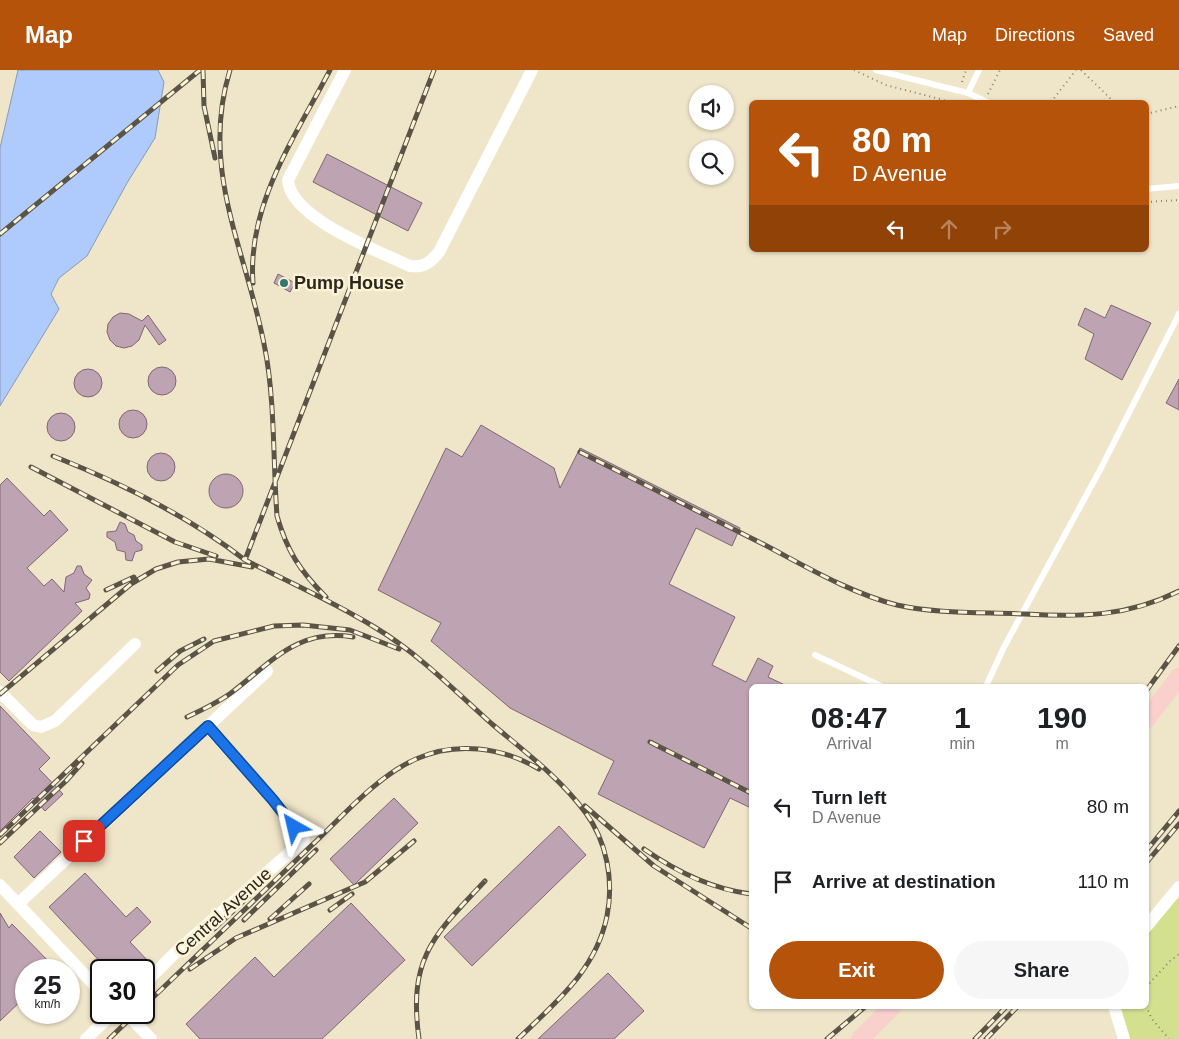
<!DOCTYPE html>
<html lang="en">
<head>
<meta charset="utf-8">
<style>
	body { margin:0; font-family:Helvetica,sans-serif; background:#f6f6f6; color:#202124; height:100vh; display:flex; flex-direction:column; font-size:19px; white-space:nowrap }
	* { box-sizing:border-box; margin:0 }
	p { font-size:16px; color:#757577 }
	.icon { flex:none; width:28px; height:28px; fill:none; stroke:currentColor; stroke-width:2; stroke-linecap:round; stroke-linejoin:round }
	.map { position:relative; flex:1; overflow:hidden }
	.side { position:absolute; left:749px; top:614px; width:400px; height:325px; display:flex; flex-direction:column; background:#fff; border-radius:8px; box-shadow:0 1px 4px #0004 }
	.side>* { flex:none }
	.guide { position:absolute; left:749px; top:30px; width:400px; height:152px; border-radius:8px; box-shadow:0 1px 4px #0004; background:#b45309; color:#fff; overflow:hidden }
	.tools { position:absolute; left:689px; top:15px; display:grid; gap:10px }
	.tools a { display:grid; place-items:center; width:45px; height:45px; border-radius:50%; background:#fff; box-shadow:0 1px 4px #0004; font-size:25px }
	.speed { position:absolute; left:15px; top:889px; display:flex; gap:10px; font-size:25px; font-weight:700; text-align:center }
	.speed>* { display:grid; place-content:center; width:65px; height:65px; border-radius:50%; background:#fff; box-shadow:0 1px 4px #0004; line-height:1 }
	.speed small { font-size:12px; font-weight:400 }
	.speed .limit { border:2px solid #111; border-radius:8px; background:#fff; color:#111 }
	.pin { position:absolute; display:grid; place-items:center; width:42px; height:42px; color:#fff; margin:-21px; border-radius:10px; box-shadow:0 2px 8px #0006 }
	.me { position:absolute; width:55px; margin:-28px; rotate:323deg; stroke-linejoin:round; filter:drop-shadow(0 0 4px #0008) }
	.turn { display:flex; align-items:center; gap:18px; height:105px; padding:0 20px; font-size:22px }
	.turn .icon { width:65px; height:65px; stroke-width:2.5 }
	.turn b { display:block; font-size:35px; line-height:42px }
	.lanes { display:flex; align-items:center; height:48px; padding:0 20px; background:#0003; justify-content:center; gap:25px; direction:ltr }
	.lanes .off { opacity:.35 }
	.eta { display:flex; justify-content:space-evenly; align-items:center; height:85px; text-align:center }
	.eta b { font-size:30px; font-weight:600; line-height:35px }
	.cta { display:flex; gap:10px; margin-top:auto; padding:10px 20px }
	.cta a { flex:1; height:58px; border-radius:30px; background:#b45309; color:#fff; font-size:20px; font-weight:600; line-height:58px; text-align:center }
	.cta a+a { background:#f6f6f6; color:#202124 }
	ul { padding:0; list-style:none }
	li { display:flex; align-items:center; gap:15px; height:75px; padding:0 20px }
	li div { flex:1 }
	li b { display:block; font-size:19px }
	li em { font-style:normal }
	header { display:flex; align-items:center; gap:30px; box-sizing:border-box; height:70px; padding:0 25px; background:#b45309; color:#fff }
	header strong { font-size:24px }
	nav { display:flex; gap:28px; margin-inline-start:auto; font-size:18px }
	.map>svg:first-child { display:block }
</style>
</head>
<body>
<header>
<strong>Map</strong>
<nav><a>Map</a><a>Directions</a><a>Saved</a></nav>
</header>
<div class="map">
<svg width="1179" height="969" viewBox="0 0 1179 969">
	<rect width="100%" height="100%" fill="#efe5c9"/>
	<path fill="#d3e18f" d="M1179,825v144h-54l-10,-33h31v-71z"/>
	<path fill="#afcbfd" stroke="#879aba" d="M18,0h140l6,12 -9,56 -28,45 -40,73 -28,22 -8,16 8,15 -59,97v-258z"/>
	<path fill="#bea4b3" stroke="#7e6674" d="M327,84l95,49 -14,28 -95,-49z
		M278,204l17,9 -5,9 -16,-9z
		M1111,235l40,18 -29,57 -37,-21 9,-25 -16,-9 7,-17 20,10z
		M120,243l9,1 13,7 6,-6 18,25 -7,5 -14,-20 -6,15 -7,6 -8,2 -8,-2 -6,-6 -3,-8 1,-8 5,-7z
		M148 311a14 14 0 1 1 28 0a14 14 0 1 1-28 0Z
		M74 313a14 14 0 1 1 28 0a14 14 0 1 1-28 0Z
		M1179,309v31l-13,-7z
		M119 354a14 14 0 1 1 28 0a14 14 0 1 1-28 0Z
		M47 357a14 14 0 1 1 28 0a14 14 0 1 1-28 0Z
		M481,355l73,43 6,20 20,-40 160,80 -8,18 -36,-18 -27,56 66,33 -23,48 34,17 12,-24 15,8 -5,11 19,9h-36v122l-21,-10 -26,50 -106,-54 16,-33 -104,-53 -79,-67 10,-18 -63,-33 68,-142 16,9z
		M147 397a14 14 0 1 1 28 0a14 14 0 1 1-28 0Z
		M209 421a17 17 0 1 1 34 0a17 17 0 1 1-34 0Z
		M7,408l37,38 6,-6 18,20 -41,38 17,18 8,-7 12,13 2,-15 8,-4 3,-7h4l3,8 8,6 -6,8 4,6 -1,5 -14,4 7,8 -73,70 -9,-9v-187z
		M120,452l5,2 3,8 6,3 2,6 6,4v5l-7,2 -3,9 -6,-1 -1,-8 -8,-2 -2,-8 -8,-5v-5l9,-1z
		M0,636l50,52 -11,11 24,25 -18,17 -12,-13 -33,33z
		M394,728l24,25 -64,62 -24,-26z
		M559,756l27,29 -114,111 -28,-29z
		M40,761l21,21 -27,26 -20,-21z
		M85,803l41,44 11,-10 14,15 -21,20 18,19 -10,9h-30l-59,-63z
		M351,833l54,57 -83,79h-122l-14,-15 69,-67 19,20z
		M0,843l9,15 3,-4 45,46h-31v26l-26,25z
		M608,903l36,38 -30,28h-76z"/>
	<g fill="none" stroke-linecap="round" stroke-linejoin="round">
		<path stroke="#88826f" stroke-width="2" stroke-dasharray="1 4" stroke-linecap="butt" d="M854,0l32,15 65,17
			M1081,0l33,32
			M962,12l4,-12
			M988,24l12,-24
			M1051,32l25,-32
			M1146,44l33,-8
			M1146,132l33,-2
			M1146,917l24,-26 9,-7
			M1146,936l6,13 17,20"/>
		<path stroke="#fff" stroke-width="6" d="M876,0l92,23
			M979,0l-11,23 19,9
			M1146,119l33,-3
			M815,585l66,31
			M986,616l18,-39 96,-177 79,-156"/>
		<path stroke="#fff" stroke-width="12" d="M345,0l-57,110c2,38 90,71 122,86 14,2 21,-4 29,-14l93,-182
			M0,622l33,33 8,2 14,-6 80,-77
			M0,815l101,107
			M19,833l248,-232
			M1146,857l33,-40
			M144,914l32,-32 128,-112 -31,-40 -66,-74
			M1114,936l10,33
			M123,942l8,6 20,21
			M86,969l28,-27"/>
		<path stroke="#f9d0cc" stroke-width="18" d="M1146,650l33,-43
			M860,969l33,-33"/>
		<g stroke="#5a5446" stroke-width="5">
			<path id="rail" d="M203,0l1,36 11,52
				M230,0c-31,101 17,181 35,279 10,51 8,114 12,167 10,35 23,55 49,81
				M434,0l-189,490c44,22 89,42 131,68 43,26 79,63 116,96 32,27 68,54 93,88 22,29 29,69 22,104 -11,54 -51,86 -89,123
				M0,164l200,-164
				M253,213c-6,-78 42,-146 77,-213
				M580,382c61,31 122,61 183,92 42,22 87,49 134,61 40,9 86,7 128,9 56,3 102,3 154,-23
				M53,386c68,27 134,59 192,104
				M31,397l144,75 41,14
				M106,520l28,-13
				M157,601l23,-20 24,-12
				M1146,621l33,-45
				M0,624l131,-110 25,-15 22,-7 31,-3 43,8
				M187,647c15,-7 30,-14 44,-24 40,-30 66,-65 122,-56
				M650,672l101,51
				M585,736l69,60 97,62
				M0,765l178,-170 36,-24 60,-15 29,-1 47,5 49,19
				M0,773l66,-62 16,-18
				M644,779c33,23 67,40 107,45
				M1146,781l33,-40
				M1146,793l33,-39
				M330,840l22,-16
				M270,849l39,-35
				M244,850l72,-70
				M214,859l37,-35
				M190,899l46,-31 129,-56 49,-41
				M144,936c56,-53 111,-107 167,-160 31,-29 66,-70 105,-87 40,-18 86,-12 123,10
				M109,969l28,-27
				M419,969c-11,-81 14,-103 66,-158
				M827,969l39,-33
				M975,969l32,-33
				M986,969l32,-33"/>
		</g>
		<use href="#rail" stroke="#fcf2d6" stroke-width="3" stroke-dasharray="9" stroke-linecap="butt"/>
	</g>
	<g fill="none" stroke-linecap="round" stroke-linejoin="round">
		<g stroke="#114b97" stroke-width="12">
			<path id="route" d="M84,771l124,-115 65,74 21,27"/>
		</g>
		<use href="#route" stroke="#1a73e8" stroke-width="9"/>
	</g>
	<circle fill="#307873" stroke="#fcf2d6" stroke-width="2" cx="284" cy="213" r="5"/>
	<g text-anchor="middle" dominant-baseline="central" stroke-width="5" stroke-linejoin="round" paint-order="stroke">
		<g font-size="18" font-weight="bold" fill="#2b271d" stroke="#fcf2d6" text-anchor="start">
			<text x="294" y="213">Pump House</text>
		</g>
		<g font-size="18" fill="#2b271d" stroke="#fcf2d6">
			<text transform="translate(223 842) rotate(-42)">Central Avenue</text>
		</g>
	</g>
</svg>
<div class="tools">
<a><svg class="icon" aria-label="sound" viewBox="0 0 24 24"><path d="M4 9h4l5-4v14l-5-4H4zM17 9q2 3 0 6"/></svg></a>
<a><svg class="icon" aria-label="search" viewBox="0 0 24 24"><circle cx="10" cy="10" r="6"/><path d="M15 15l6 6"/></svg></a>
</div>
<div class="speed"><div>25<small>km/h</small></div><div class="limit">30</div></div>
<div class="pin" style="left:84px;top:771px;background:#d93025"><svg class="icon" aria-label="arrive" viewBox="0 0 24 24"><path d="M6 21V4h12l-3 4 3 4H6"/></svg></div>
<svg class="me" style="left:294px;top:757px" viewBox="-20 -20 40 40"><path d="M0-17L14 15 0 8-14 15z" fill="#1a73e8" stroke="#fff" stroke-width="4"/></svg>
<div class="guide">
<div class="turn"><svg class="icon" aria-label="left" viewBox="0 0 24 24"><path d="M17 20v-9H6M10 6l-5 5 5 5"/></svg><div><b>80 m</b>D Avenue</div></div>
<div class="lanes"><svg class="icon" aria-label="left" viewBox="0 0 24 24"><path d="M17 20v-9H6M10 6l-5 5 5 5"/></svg><svg class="icon off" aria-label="ahead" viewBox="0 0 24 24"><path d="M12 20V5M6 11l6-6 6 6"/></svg><svg class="icon off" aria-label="right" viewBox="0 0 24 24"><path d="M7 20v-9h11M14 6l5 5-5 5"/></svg></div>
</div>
<section class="side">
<div class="eta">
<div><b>08:47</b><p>Arrival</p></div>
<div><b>1</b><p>min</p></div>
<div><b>190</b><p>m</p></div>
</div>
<ul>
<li><svg class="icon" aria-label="left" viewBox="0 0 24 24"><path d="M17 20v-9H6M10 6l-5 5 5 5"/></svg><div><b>Turn left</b><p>D Avenue</p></div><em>80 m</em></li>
<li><svg class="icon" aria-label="arrive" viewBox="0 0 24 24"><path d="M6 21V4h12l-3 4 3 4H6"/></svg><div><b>Arrive at destination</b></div><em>110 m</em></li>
</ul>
<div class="cta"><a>Exit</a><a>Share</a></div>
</section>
</div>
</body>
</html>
